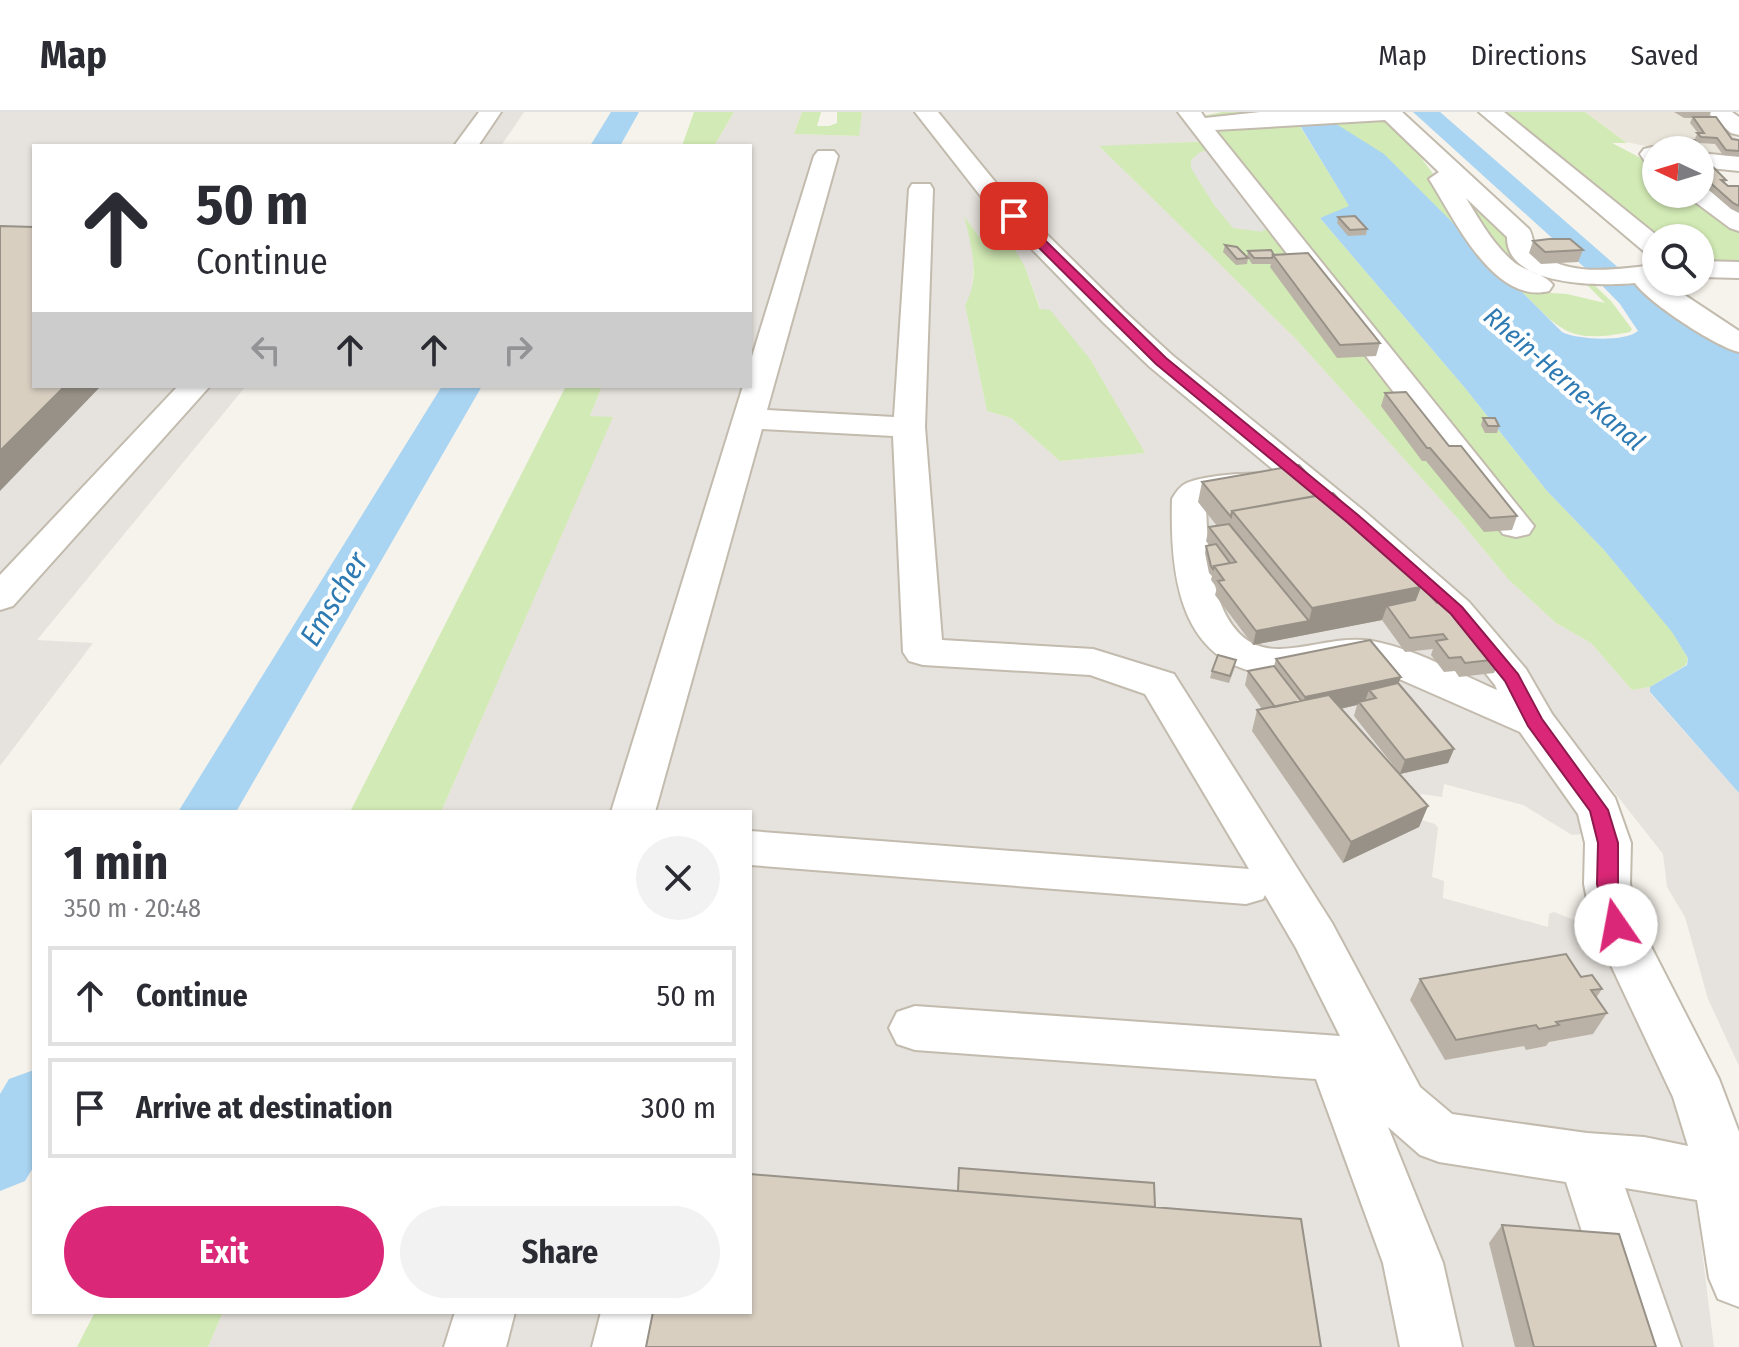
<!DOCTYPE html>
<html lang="en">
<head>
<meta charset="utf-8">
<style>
	body { margin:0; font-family:"Fira Sans Condensed",sans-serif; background:#f2f2f3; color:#2b2b33; height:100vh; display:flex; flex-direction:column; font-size:30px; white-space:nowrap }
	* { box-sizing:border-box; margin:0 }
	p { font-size:26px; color:#7c7c81 }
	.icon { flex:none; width:44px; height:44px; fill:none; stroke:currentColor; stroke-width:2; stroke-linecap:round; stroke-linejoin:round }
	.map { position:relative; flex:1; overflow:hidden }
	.details { position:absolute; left:32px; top:698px; width:720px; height:504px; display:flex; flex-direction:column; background:#fff; border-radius:0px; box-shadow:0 2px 6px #0004 }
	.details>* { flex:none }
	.top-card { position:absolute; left:32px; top:32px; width:720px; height:244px; border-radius:0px; box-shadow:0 2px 6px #0004; background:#fff; color:#2b2b33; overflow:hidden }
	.needle { width:52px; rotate:274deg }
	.fabs { position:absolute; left:1642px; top:24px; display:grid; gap:16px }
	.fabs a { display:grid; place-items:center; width:72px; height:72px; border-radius:50%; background:#fff; box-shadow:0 2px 6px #0004; font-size:40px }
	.pin { position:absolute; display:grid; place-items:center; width:68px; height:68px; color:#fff; margin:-34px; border-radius:16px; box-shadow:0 4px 12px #0006 }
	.me { position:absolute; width:88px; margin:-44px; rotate:348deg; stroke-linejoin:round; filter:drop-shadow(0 0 6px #0008) }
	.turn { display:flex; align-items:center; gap:28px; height:168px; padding:0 32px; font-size:36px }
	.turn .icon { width:104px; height:104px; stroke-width:2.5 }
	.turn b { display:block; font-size:56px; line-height:68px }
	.lanes { display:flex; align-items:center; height:76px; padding:0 32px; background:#0003; justify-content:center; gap:40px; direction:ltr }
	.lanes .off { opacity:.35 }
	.round { display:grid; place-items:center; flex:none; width:84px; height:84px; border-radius:42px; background:#f2f2f3 }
	.summary { display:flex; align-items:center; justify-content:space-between; height:136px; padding:0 32px }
	h1 { font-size:48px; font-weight:700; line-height:60px }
	.action { display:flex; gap:16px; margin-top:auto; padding:16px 32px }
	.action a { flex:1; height:92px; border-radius:48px; background:#db2777; color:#fff; font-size:32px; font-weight:700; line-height:92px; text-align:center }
	.action a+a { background:#f2f2f3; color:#2b2b33 }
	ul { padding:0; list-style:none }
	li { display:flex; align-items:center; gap:24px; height:100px; margin:0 16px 12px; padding:0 16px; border:4px solid #e1e1e2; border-radius:0px }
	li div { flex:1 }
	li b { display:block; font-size:30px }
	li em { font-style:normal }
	header { display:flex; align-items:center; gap:48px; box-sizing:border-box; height:112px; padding:0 40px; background:#fff; border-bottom:2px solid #e1e1e2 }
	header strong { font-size:38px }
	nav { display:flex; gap:44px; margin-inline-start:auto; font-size:28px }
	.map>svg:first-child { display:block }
</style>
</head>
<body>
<header>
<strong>Map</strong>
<nav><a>Map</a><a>Directions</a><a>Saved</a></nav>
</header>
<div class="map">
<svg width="1739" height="1235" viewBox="0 0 1739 1235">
	<rect width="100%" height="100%" fill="#f6f3ec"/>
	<path fill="#eae5da" d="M1585,0h116l13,6 20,17 5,9v16l-39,-3v-7h-36l-38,-8z"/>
	<path fill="#e6e2dd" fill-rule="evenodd" d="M0,0h524l-23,34h-467v240h212l-209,254 56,3 -93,123z
		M734,0h68l-8,22 64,2 4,-24h321l24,29 -107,6 196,192 164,182 49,59 47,43 35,20 41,47 18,-3v6l89,100v273l-31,-67 -23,-82 -18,-30 -4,-33 -85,-108 -39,7 56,80 -23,2 -49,-30 -79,-21 -2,13 -21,-3 -3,25 17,5 3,4 -6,49 12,4 -1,17 105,29 1,-13 5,-2 20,8 16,12 16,20 25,58 34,59 23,69 26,209h-1506l15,-35h527v-500h-309l171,-394 -22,-2 12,-30h148v-240h-36zM965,106l22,30 38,19 16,43 49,49 54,94 -84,8 -49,-43 -24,-7 -22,-106 7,-12 2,-40z"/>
	<path fill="#d2eab5" d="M694,0h40l-20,34h-32z
		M802,0h19l-4,14h12l8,-3v-11h25l-3,24 -65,-2z
		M1222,0h69l59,95 -30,11 145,170 82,103 57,59 68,81 16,27 -2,7 -36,22 -18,3 -41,-47 -35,-20 -47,-43 -49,-59 -164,-182 -197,-193 115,-5 -2,-21 -14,-3z
		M1495,0h90l42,31h-15l44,23v28h37l46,34v38l-39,-3v-25h-39l-8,-7 -6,1z
		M1325,5l53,1 31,18 4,11 27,36 36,62z
		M1421,35l144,133 -42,-5 -13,-7z
		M964,104l23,32h27l11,19 15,42 10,1 40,49 55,94 -85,8 -49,-43 -24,-7 -22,-106c16,-27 6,-61 -1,-89z
		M1590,169l21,20 21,28 -2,3c-61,12 -69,-1 -109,-41l46,3 38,9 -21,-21z
		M566,274h36l-12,30 23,1 -172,395h-91z
		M95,1200h128l-15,35h-131z"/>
	<path fill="#e5e3e0" d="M1215,37l60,80 -13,1 1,2 -30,-4 -19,-23 -23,-37v-8l9,-8z"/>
	<path fill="#a9d4f2" d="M1317,0l67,42 178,178c15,8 64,10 76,-1l-18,-27 -36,-37 -171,-155h27l205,179 94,60v442l-89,-101v-5l37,-22 1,-7 -16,-26 -68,-82 -57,-59 -82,-103 -145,-170 29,-12 -53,-87z"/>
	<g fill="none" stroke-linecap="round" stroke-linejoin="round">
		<path fill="#a9d4f2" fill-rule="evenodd" d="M611,0h28l-19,34h-30z
			M442,274h40l-246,426h-58z
			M34,958v96l-9,15 -25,10v-97l9,-15z"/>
		<g stroke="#c2bbae" stroke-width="4">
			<path id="minor" d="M479,0h22l-23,34h-24z
				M915,0h23l63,77 123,122 48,44 192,156 105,91 57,67 26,45 63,84 16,45 -1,41 10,41 79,154 20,53v175l-21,-8 -9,-21 -12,-78 -72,-12 56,159h-62l-53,-165 -127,-20 -19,-7 -32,-28 55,136 19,84h-62l-17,-84 -67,-184 -401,-29 -18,-6 -8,-16 8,-16 18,-6 425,30 -44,-88 -31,-53 -2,4 -17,5 -496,-39v-34l499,38 -104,-175 -55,-19 -167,-10 -14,-4 -6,-9 -10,-216 -131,-7 -107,383h-44l132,-426h7v-23l64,-207 4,-5h16l4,5 -71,254 127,7 15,-228 3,-5h18l3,5 -8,238 17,213 151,9 81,25 158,249 88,164 32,27 135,19 57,4 44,9 -15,-49 -81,-172 -8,-41 1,-41 -7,-29 -58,-82 -148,-65c-34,-4 -65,11 -99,8 -94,-9 -103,-99 -101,-176 3,-5 7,-12 13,-15 14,-8 69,-13 85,-9l5,7 -5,7 -64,12c1,49 5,150 74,148 31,-1 61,-13 92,-8 44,8 85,32 125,49l-2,-5 -52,-65 -103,-95 -190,-158 -46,-44 -121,-124z
				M1178,0h23l4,6 55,-6h142l127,117c4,6 3,12 6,17 25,35 86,22 121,19v17h9l74,49v21c-24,-6 -90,-49 -104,-69 -33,3 -129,4 -128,-46l-41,-39c14,23 28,48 49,65 12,9 30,11 38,22l-4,6c-56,14 -96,-75 -120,-112l10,-7 -54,-52 -170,10 319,396 -5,8 -13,3 -13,-3z
				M1479,0h25l156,126h-4v18l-9,-2z
				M1707,0h25l7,5v18l-8,-2z
				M1652,35l9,3h-5v18l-8,-2 -8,-12 4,-5z
				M1700,41l39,4v14l-39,-4z
				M1700,75l9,2 30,22v20l-9,-3 -39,-29 -3,-5h12z
				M1700,149l39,1v16l-39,-1z
				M178,274h32l-197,220 -13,4v-35z
				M455,1200h60l-9,35h-62z
				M601,1200h60l-7,35h-62z"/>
		</g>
		<use href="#minor" fill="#fff" fill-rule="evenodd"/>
	</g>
	<path fill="#bab2a6" d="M1674,0h37l-2,4 -11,1 34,22 7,1v16l-16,-1 -8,-11 -16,-1 -4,-5 3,-5 -8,-10 2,-5h-8z
		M1679,27l27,13 -3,6 -3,-1v-7h-21l-2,-6z
		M1700,51l26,17 -1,3 3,3h11v27l-8,-4 -28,-24h-3z
		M1338,105l29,12 -1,6 -18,1 -11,-13z
		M1533,129l50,9 -5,12 -37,2 -12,-11z
		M1225,133l22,12 1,-6 26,4 106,88 -4,13 -39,2 -67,-91 1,-3h-19l-4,-6 -1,6 -11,1 -13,-13z
		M1385,281l64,53 68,70 -5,14 -28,2 -58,-71h-4l-41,-55z
		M1483,306l16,8 -2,7h-12l-4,-8z
		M1202,370l124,12 111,109 63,56 -6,14 -35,4 -4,-6 -11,1 -13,-17 2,-6 -28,3 -23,-32 -129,25 -38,-50 2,-7 -6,-8 1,-4 -3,-3 -4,-20 1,-7 3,-1 -3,-4 3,-14 8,-1 -19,-24z
		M1276,547l122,24 56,66 -6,14 -48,11 -46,-58 3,-11 -16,4 87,97 -9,21 -76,36 -91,-132 5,-21 5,-1 -17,-24 3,-14 26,-5z
		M1235,555l-6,16 -19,-5 2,-7z
		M1581,865l21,12 -6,9 11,15 -14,21 -44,8 -3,4 -20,4 -2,-4 -79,14 -35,-60 10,-21z
		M1502,1113l154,122h-141l-26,-104z"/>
	<path fill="#979187" d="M65,274h36l-101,105v-40z
		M1420,475l-10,27 -23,-8 -5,14 -129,25 3,-14 53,-10 3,-13z
		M1401,565l-8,21h-17l-7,-8 -5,14 -5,-2 -2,3 -55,12v-10l3,-10z
		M1454,637l-6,14 -48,11 5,-14z
		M1428,694l-9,21 -76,36 8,-21z"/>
	<path fill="#d8cfc1" stroke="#979187" stroke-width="2" d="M1693,5h23l16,22 7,1v11l-13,-1 -9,-12 -16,-1 -4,-4h7z
		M1679,27l16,1 11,12 -6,-2 -18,-2z
		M1700,51h9l17,17h-5l7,6h11v20l-6,-3 -27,-24h-6z
		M1355,104l12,13 -17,1 -12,-13z
		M0,114l34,1v159h31l-65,65z
		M1549,127h21l13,11 -38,2 -12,-11z
		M1225,133l12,2 11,11 -11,1z
		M1271,138l3,5h-1l-1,3h-18l-6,-7z
		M1308,141l72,90 -40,2 -67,-90z
		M1406,280l43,54h12l56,70 -27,2 -60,-70h-3l-42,-55z
		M1483,306h12l4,8h-11z
		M1299,353l27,29 -94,17 -1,6 -29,-35z
		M1333,381l87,94 -108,21 -80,-97z
		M1343,391l94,100 18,-2 45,58 -35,4 -4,-6 -12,1 -13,-17 11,-2 -4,-5 -33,4 -23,-32 28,-6 5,-13z
		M1229,412l80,97 -53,10 -38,-50 6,-1 -10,-14 22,-4 -27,-35z
		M1216,432l14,19 -16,3 -1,3 -2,-3 -5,-20z
		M1370,528l31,37 -96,20 -29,-38z
		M1218,543l18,5 -6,16 -18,-5z
		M1274,554l27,35 -26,6 -27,-36z
		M1398,571l56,66 -49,11 -46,-58 17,-4 -7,-8z
		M1329,583l99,111 -77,36 -94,-132z
		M1566,842l15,23 11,-2 10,14 -11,1 16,23 -51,9 3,3 -20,4 -3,-4 -80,15 -36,-61z
		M959,1056l195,15 1,24 -197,-16z
		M750,1062l551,45 20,128h-675l7,-35h97z
		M1502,1113l117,9 37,113h-122z"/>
	<path fill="#db2777" stroke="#8e194d" stroke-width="2" d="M1010,102h8l148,144 192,157 104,92 56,67 24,45 66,91 10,33v41l8,41 -3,6 -7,2 -7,-2 -3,-6 -9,-41 1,-41 -8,-32 -62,-85 -23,-45 -54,-67 -104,-92 -191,-158 -146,-145z"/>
	<g text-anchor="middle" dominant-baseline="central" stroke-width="8" stroke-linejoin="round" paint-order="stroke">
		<g font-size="26" font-style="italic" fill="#2e7ab2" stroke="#fff">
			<text transform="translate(1564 267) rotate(41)">Rhein-Herne-Kanal</text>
		</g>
		<g font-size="30" font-style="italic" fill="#2e7ab2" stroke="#fff">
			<text transform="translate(334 487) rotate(-59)">Emscher</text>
		</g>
	</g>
</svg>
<div class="fabs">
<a><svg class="needle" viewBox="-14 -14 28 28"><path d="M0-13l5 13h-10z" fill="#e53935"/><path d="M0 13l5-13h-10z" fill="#7c7c81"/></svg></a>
<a><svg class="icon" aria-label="search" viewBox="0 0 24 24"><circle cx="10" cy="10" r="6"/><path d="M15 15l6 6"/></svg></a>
</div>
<div class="pin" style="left:1014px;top:104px;background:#d93025"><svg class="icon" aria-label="arrive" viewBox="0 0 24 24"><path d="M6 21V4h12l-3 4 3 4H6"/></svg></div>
<svg class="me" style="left:1616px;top:813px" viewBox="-20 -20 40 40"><circle r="19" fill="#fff"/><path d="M0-13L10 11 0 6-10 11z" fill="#db2777"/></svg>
<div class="top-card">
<div class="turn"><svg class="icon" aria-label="ahead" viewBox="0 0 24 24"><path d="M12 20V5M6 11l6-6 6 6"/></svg><div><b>50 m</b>Continue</div></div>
<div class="lanes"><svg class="icon off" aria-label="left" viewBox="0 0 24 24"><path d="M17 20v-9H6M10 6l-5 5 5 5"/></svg><svg class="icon" aria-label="ahead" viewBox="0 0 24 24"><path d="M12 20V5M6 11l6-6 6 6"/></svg><svg class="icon" aria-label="ahead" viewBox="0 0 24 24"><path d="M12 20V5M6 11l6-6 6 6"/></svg><svg class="icon off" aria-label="right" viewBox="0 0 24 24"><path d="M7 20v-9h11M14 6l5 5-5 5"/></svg></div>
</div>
<section class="details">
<div class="summary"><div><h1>1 min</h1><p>350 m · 20:48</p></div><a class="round"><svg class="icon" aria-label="close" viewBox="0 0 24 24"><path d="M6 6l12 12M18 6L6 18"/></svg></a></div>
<ul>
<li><svg class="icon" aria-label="ahead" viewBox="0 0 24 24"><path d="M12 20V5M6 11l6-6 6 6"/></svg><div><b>Continue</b></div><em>50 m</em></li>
<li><svg class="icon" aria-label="arrive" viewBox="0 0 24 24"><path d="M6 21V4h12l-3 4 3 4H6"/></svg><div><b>Arrive at destination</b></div><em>300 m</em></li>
</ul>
<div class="action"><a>Exit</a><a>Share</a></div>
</section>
</div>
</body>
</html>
